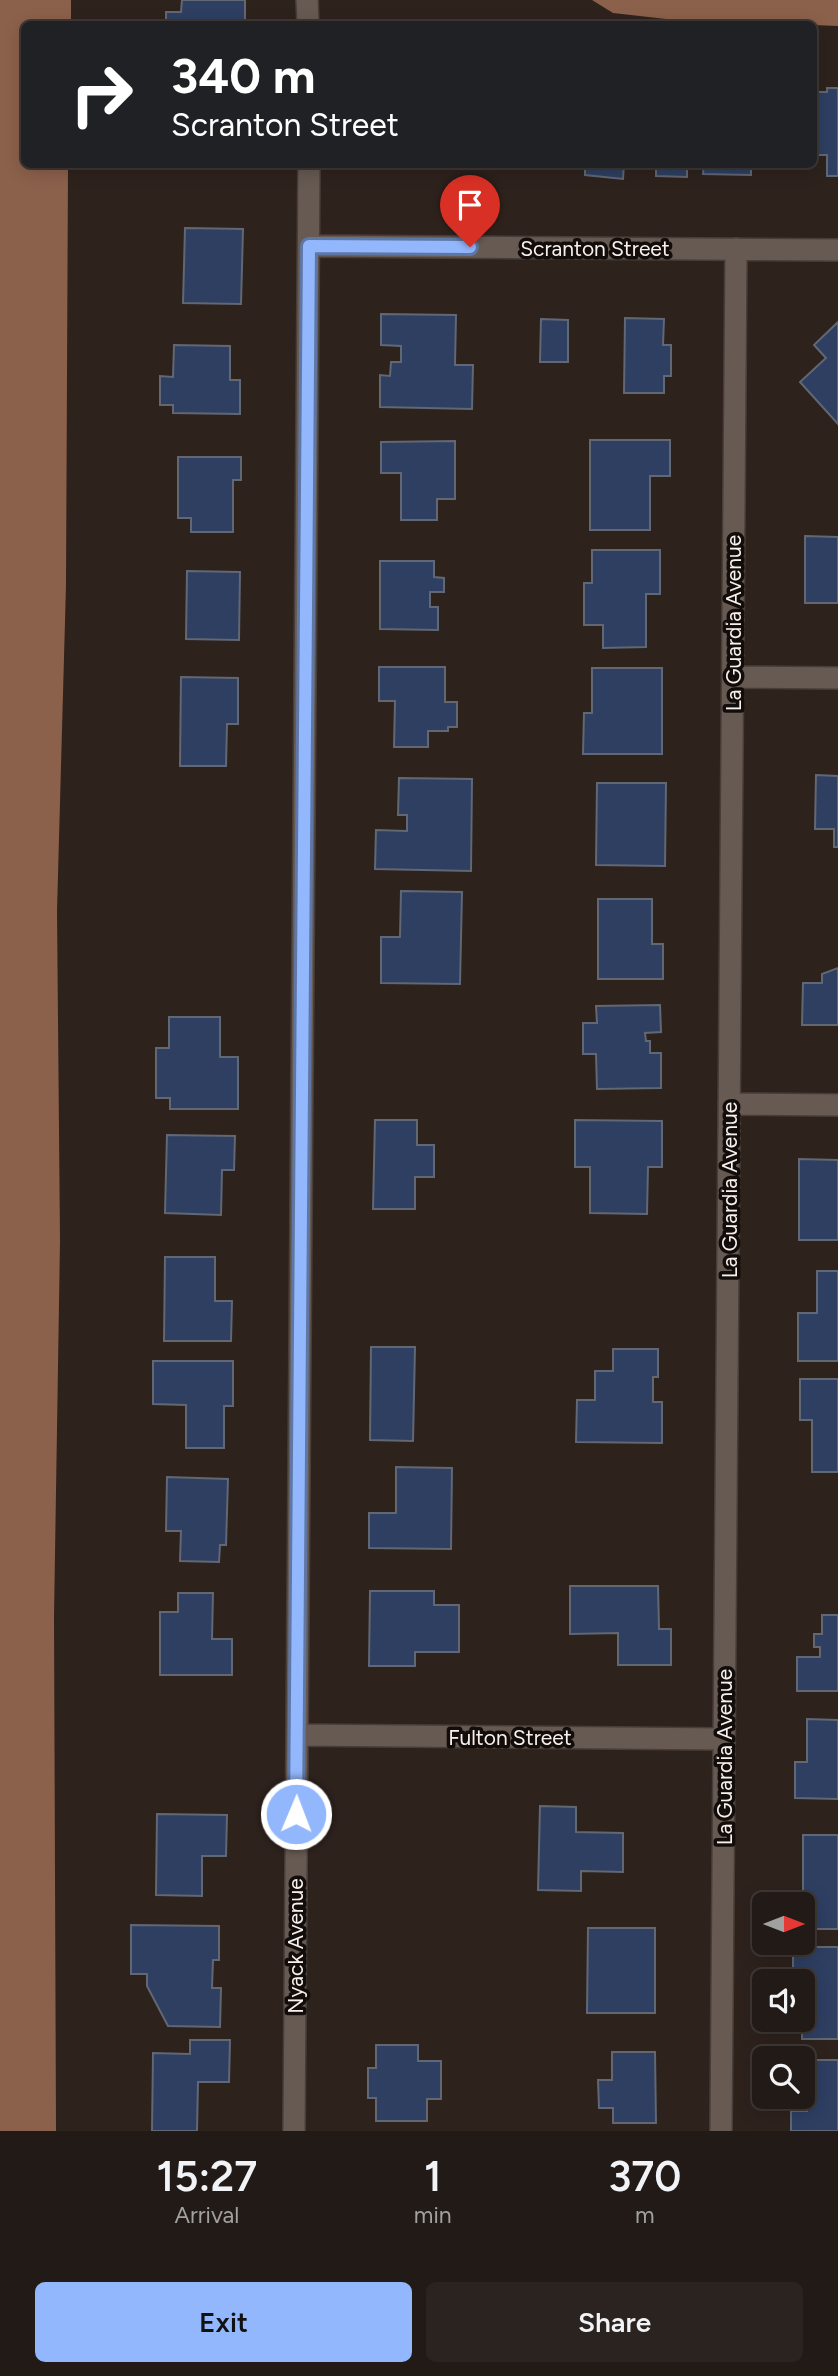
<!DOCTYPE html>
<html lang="en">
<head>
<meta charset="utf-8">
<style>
	body { margin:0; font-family:Figtree,sans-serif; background:#2a231f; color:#f1f3f6; height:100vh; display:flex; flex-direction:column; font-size:26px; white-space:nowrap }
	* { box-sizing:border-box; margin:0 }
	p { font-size:23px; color:#a2a1a1 }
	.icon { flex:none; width:38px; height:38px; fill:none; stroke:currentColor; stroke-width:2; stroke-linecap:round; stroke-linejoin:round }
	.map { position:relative; height:2131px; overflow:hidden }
	.details { display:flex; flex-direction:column; background:#221a16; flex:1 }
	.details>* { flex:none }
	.banner { position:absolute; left:21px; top:21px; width:796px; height:147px; border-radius:10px; box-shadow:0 4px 18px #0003,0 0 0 2px #3f3835; background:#202124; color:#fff; overflow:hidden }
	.needle { width:46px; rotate:90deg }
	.fabs { position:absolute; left:752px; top:1892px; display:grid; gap:14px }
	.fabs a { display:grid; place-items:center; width:63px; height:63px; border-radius:10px; background:#221a16; box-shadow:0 4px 18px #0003,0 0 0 2px #3f3835; font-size:35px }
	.pin { position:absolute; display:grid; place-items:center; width:60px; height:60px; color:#fff; margin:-72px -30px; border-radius:50% 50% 50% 0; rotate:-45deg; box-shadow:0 0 7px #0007 }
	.pin .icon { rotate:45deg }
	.me { position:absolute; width:77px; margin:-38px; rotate:1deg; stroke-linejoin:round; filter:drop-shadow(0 0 5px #0008) }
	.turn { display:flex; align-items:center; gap:24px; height:147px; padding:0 35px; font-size:32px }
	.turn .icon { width:91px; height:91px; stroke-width:2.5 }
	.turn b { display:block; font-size:49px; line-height:60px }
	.eta { display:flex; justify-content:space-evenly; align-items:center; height:119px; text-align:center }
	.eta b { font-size:42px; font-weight:600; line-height:49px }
	.primary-button { display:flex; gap:14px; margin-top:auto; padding:14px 35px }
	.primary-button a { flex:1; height:80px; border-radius:10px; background:#92b7fd; color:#111; font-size:28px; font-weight:600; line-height:80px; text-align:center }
	.primary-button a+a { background:#2a231f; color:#f1f3f6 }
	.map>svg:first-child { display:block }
</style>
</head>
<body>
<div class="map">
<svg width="838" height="2131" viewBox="0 0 838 2131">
	<rect width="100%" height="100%" fill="#2e221d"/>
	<path fill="#8c614c" d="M0,0h71v24h-47v140l44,1 -2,420 -9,326 3,330 -6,376 2,514h-56z
		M592,0h246v26l-172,-7 -53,-6z"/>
	<path fill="#2e3f62" stroke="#616773" stroke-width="2" d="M182,0h63v24h-79v-12h15z
		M827,88h11v88h-11v-21h-13v-63h13z
		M585,164h39l-1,15 -38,-4z
		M656,164h31v13l-31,-1z
		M704,164h47v11l-48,-1z
		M185,228l58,1 -2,75 -58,-1z
		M381,314l75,1 -1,50h18l-1,44 -92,-2v-32l10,1 1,-14h10v-16l-20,-1z
		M625,318l39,1 -1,26h8v31h-7v17h-40z
		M541,319l27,1v42h-28z
		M838,322v102l-38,-42 26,-24 -12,-13z
		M174,345l56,1v34h10v34l-67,-1v-8h-13v-29l13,1z
		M590,440h80v36h-20v54h-60z
		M455,441v58h-18v21h-36v-47h-20v-31z
		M178,457h63v23h-8v52h-42v-14h-13z
		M805,536l33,1v66h-33z
		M592,550h68v44h-14v53l-43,1v-23h-19v-42h8z
		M380,561h54v16l10,1v14h-14v15h8v23l-58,-1z
		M187,571l53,1 -1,68 -53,-1z
		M379,667h66v35h12v25h-9v4h-20v16h-34l1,-46h-16z
		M592,668h70v86h-79l1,-41h8z
		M181,677l57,1v46h-11l-1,42h-46z
		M816,775l22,1v71h-4v-18h-19z
		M399,778l73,1 -1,92 -96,-2 1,-39 31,1v-16h-9z
		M597,783h69l-1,83 -69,-1z
		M401,891l61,1 -2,92 -79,-1v-46h19z
		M598,899h54v45h11v35h-65z
		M838,968v57h-36l1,-42h19v-9z
		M660,1005l1,27 -16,1 1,8h4v12h11v35l-64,1 -1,-35h-13v-31h14l-1,-17z
		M169,1017h51v40h18v52h-68v-11h-14v-50h13z
		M375,1120h42v25h17v32h-19v32h-42z
		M575,1120l87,1v46h-14l-1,47 -57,-1v-46h-15z
		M167,1135l68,1 -1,34h-12l-1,45 -56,-2z
		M799,1159l39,1v80h-39z
		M165,1257h50v44h17l-1,40h-67z
		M817,1271h21v90h-40v-48h19z
		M371,1347h44l-2,94 -43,-1z
		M613,1349h45v28h-5v25h9v41l-86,-1 1,-42h18v-29h18z
		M153,1361h80v45h-9v42h-38v-43l-33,-1z
		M800,1379h38v93h-26v-52h-12z
		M396,1467l56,1 -1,81 -82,-1v-35h27z
		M167,1477l61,2 -2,66h-6l-1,17 -39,-1 1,-30h-15z
		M570,1586h88l1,43h12v36h-53v-32l-48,1z
		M370,1591h64v14h25v47h-44v14h-46z
		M178,1593h35l-1,46h20v36h-72v-63h18z
		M822,1615h16v76h-41v-34h23v-10h-6v-13h8z
		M807,1719l31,1v79l-43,-1v-36h12z
		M540,1806l36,1v25l47,1v39l-42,-1v20l-43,-1z
		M157,1814l70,1 -1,41h-24v40l-46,-1z
		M803,1835h35v94h-35z
		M131,1925l88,1v34h-6l-1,28h9l-1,39 -52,-1 -21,-40v-12h-16z
		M588,1928h67v85h-68z
		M793,1947h45v92h-36l1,-58h-10z
		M190,2040h40l-1,42h-31l-1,49h-45l1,-78 37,1z
		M376,2045h42v16h23v38h-14v22h-51v-23h-8v-30h8z
		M612,2052h43l1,71h-43v-15h-14l-1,-28h14z
		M806,2060h32v71h-47v-20h16z"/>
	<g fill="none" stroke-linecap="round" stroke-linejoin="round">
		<g stroke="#483e39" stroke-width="24">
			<path id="minor" d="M307,0l1,24
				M309,246l529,4
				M733,677l105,1
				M729,1104l109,1
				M297,1735l427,4
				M294,2131l15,-1967
				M721,2131l15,-1882"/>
		</g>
		<use href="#minor" stroke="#675a53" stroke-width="21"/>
	</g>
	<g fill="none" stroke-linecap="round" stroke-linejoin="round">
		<g stroke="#5f77a4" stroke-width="18">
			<path id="route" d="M296,1814l13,-1568 161,1"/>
		</g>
		<use href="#route" stroke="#92b7fd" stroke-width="12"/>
	</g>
	<g text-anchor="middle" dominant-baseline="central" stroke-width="7" stroke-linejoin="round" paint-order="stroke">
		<g font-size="21" fill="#f8f0ec" stroke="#120d0a">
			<text x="595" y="248">Scranton Street</text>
			<text transform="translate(733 623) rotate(-90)">La Guardia Avenue</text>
			<text transform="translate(729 1190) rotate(-90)">La Guardia Avenue</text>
			<text x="510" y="1737">Fulton Street</text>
			<text transform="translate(724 1757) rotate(-90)">La Guardia Avenue</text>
			<text transform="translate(295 1946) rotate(-90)">Nyack Avenue</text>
		</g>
	</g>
</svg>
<div class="fabs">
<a><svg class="needle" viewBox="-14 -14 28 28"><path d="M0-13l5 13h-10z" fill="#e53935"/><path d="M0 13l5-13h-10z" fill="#a2a1a1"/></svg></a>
<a><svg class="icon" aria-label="sound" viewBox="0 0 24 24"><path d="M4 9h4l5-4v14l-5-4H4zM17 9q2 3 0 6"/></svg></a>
<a><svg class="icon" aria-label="search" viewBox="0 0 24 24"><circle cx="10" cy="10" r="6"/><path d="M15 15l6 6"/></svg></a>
</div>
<div class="pin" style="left:470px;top:247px;background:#d93025"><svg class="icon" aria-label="arrive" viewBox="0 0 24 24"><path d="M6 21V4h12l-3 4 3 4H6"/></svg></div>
<svg class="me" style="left:296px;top:1814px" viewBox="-20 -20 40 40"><circle r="17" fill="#92b7fd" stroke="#fff" stroke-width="3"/><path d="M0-11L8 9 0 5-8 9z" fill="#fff"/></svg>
<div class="banner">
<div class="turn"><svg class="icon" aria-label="right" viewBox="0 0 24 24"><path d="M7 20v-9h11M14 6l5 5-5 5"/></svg><div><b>340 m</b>Scranton Street</div></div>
</div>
</div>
<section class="details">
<div class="eta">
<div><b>15:27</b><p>Arrival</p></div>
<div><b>1</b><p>min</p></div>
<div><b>370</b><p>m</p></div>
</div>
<div class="primary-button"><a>Exit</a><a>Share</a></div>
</section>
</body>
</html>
